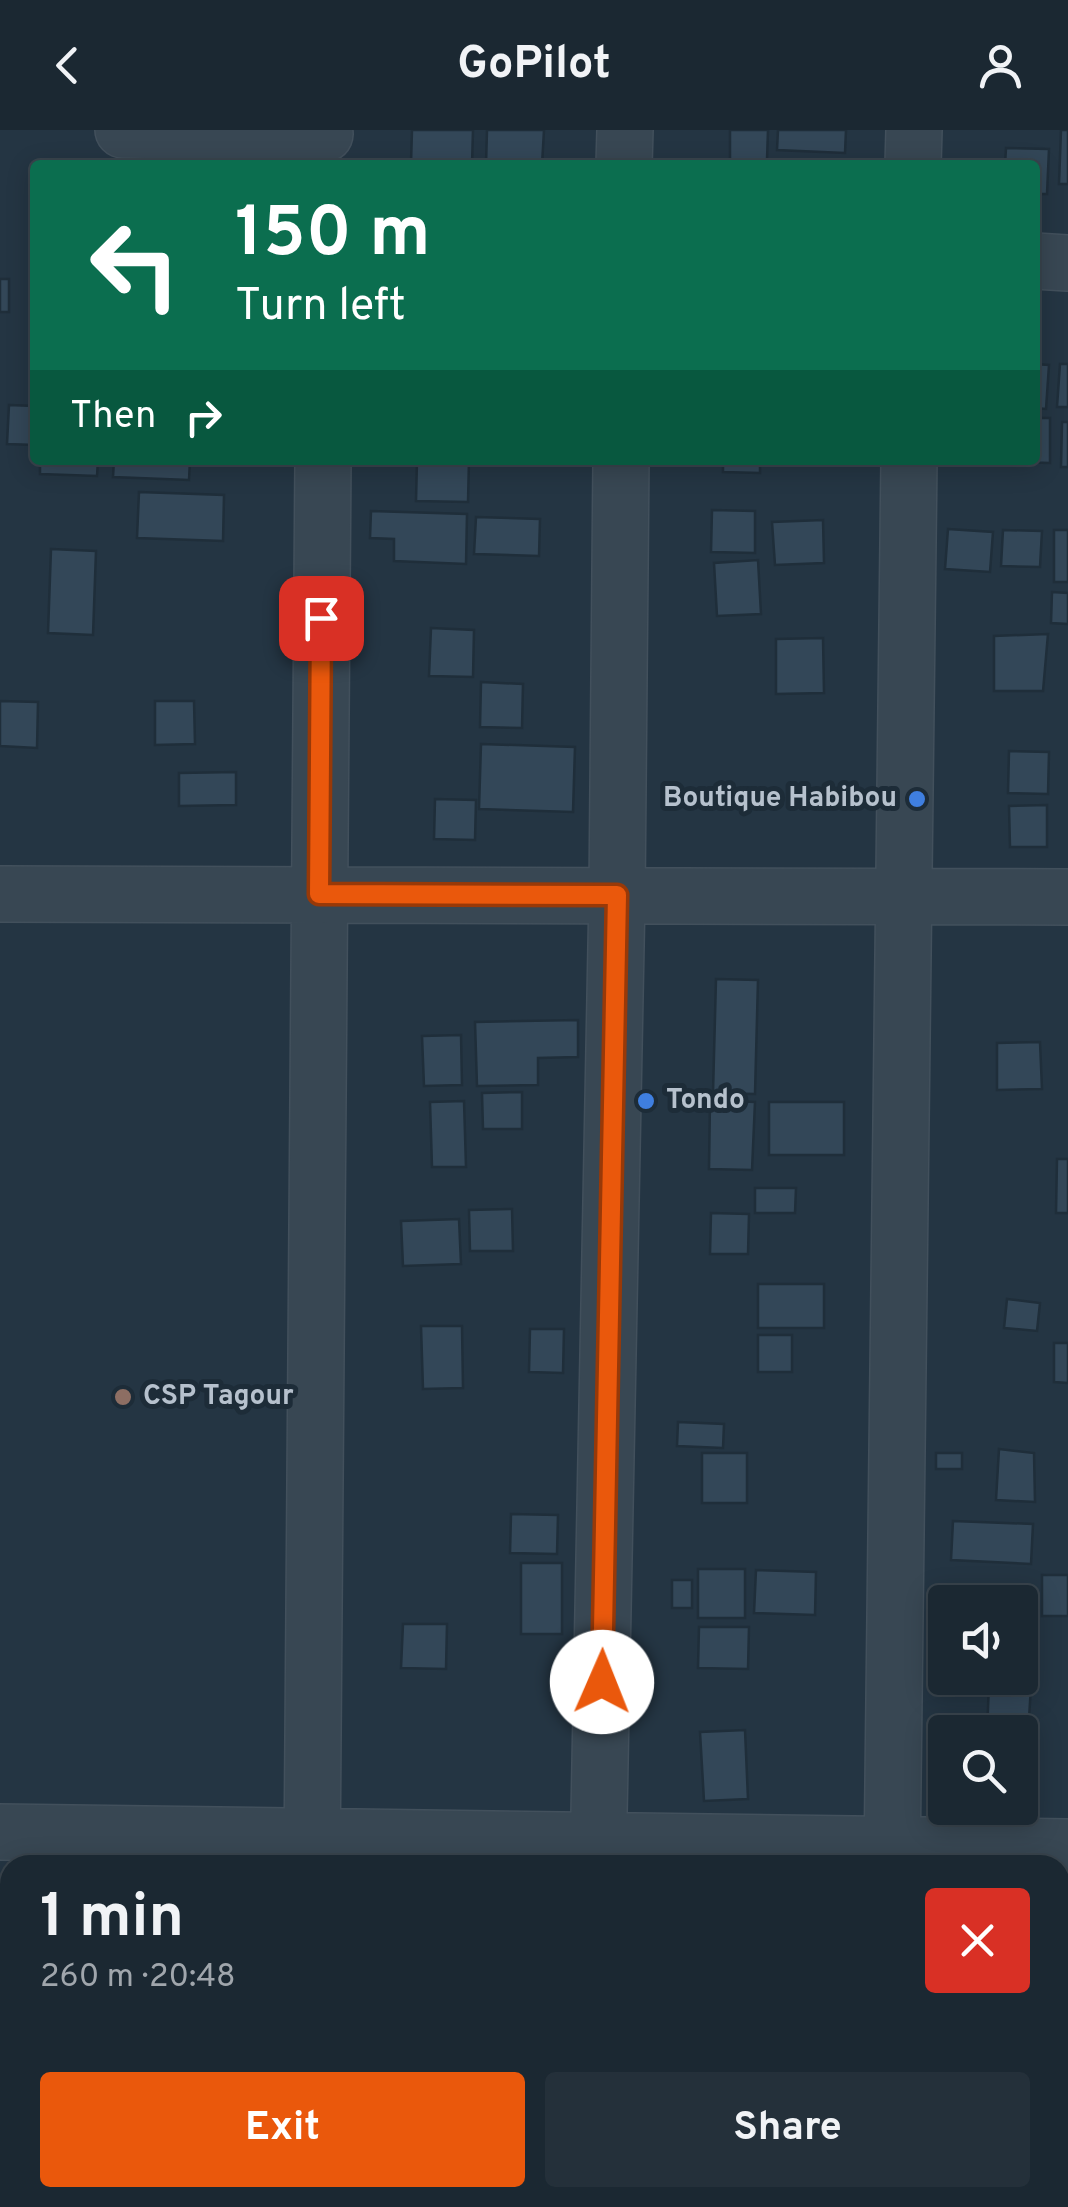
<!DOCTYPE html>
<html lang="en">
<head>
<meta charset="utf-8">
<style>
	body { margin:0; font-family:Overpass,sans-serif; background:#24303a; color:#f1f3f6; height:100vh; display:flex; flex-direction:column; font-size:38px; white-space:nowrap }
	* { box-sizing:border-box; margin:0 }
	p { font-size:32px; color:#a0a6ac }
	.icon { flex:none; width:55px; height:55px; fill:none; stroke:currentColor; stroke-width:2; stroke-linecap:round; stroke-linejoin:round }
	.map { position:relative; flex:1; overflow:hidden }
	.sheet { position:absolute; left:0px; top:1725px; width:1070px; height:352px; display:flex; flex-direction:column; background:#1b2832; border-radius:30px 30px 0 0; box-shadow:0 5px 25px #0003,0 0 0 2px #39444d }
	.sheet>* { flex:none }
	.banner { position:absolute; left:30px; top:30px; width:1010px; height:305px; border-radius:10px; box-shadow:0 5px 25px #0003,0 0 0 2px #39444d; background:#0b6e4f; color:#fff; overflow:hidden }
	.buttons { position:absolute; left:928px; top:1455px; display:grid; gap:20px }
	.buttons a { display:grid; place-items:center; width:110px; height:110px; border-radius:10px; background:#1b2832; box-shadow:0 5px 25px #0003,0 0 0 2px #39444d; font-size:50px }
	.pin { position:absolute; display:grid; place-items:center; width:85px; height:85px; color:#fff; margin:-42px; border-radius:20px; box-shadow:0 5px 15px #0006 }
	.me { position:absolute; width:110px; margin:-55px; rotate:1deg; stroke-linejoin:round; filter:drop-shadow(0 0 8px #0008) }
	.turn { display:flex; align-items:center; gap:35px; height:210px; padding:0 40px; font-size:45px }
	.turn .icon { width:130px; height:130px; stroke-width:2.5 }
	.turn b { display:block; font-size:70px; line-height:85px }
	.then { display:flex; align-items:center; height:95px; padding:0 40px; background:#0003; gap:20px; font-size:38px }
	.round { display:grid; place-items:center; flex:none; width:105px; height:105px; border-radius:10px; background:#24303a }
	.summary { display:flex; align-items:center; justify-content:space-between; height:170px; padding:0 40px }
	h1 { font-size:60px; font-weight:700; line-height:75px }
	.action { display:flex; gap:20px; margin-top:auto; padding:20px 40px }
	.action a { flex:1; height:115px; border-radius:10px; background:#ea580c; color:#fff; font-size:40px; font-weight:700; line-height:115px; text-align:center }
	.action a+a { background:#24303a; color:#f1f3f6 }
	header { display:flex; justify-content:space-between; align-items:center; height:130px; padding:0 40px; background:#1b2832; font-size:45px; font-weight:700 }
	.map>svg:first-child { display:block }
</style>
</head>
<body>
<header><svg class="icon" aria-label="back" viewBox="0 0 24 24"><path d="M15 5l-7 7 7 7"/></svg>GoPilot<svg class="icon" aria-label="person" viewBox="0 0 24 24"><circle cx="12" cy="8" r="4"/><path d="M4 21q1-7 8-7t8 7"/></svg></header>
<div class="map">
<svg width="1068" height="2077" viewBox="0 0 1068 2077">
	<rect width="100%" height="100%" fill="#243543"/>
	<path fill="#334758" stroke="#1f2e3a" stroke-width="2.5" d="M412,0h61l-1,35 -61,-2z
		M487,0h57l-2,35h-56z
		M730,0h38l-1,30 -37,-1z
		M778,0h68l-1,23 -68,-3z
		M1061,0h7v54h-9z
		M1006,18l43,1 -2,45h-12v-29h-30z
		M0,149h9v33h-9z
		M1035,234l14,1 -3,44 -11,-1z
		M1060,234h8v43h-11z
		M9,275l26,1v39l-28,-1z
		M1035,288h15v45l-34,-1 19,-2z
		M1062,292h6v45h-7z
		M40,330h58l-1,16 -57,-2z
		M114,330h76l-1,20 -76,-3z
		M417,330h52l-1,42 -52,-1z
		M723,330h37v13l-37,-1z
		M139,362l85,3 -1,46 -86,-3z
		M712,380l43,1v42l-44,-1z
		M371,381l96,3 -1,50 -72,-3v-22l-24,-1z
		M476,387l64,2 -1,37 -65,-2z
		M823,390l1,43 -49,2 -3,-43z
		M948,399l45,3 -3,40 -45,-3z
		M1003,400l39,1 -2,36 -39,-1z
		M1054,400h14v52h-14z
		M51,419l45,2 -3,84 -45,-2z
		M758,430l3,54 -44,2 -3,-53z
		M1052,462l16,1v31l-17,-1z
		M431,498l43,2 -1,47 -44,-1z
		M1048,504l-5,57h-49v-55z
		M823,508l1,55 -48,1v-55z
		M481,552l42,2 -1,44 -42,-1z
		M0,571l38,1 -1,46 -37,-2z
		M155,571h39l1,43 -40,1z
		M481,614l94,3 -2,65 -94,-3z
		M1009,621l40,1 -1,42 -40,-1z
		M236,642v33l-57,1v-33z
		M435,669l41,1 -1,40 -41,-1z
		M1047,675v42h-37l-1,-41z
		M716,849l42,1 -3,114 -42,-1z
		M578,890v37l-40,1v27l-61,1 -2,-64z
		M461,905l1,50 -38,1 -2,-50z
		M1040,912l2,47 -45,1v-47z
		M522,962v37h-39l-1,-36z
		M710,970l45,2 -3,68 -43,-1z
		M464,971l2,66h-34l-2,-65z
		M769,972h75v53h-75z
		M1057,1029h11v54h-12z
		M755,1058h41l-1,25h-40z
		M512,1079l1,42h-43l-1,-41z
		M711,1083l38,1 -1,40h-38z
		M459,1089l2,45 -58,2 -2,-45z
		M758,1154h66v44h-66z
		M1007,1169l33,4 -3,28 -33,-3z
		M421,1196h41l1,62 -40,1z
		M530,1199h34l-1,44 -34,-1z
		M758,1205h34v37h-34z
		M1054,1213h14v40l-14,-1z
		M678,1292l46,2 -1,24 -46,-2z
		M999,1319l35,4 1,49 -39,-2z
		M702,1323h45v50h-45z
		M936,1323h26v16h-26z
		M511,1384l47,1 -1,39 -47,-1z
		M953,1391l80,3 -2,40 -80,-4z
		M521,1433h41v71h-41z
		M698,1439h47v49h-47z
		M756,1440l60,2 -1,43 -61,-2z
		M1042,1445h26v41h-26z
		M672,1450h20v28h-20z
		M403,1494h44l-1,45 -45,-1z
		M699,1497h50l-1,42 -50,-1z
		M989,1554l42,2 -3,49 -41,-3z
		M745,1600l3,69 -44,2 -4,-69z
		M1060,1750h8v69h-8z
		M1060,1899l8,1v48h-8z
		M513,2068h39v9h-39z
		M689,2068h47v9h-46z
		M747,2068h22l-1,9h-22z
		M808,2068h42v9h-42z
		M952,2068h70v9h-70z"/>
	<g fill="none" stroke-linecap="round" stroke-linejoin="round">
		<g stroke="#42505c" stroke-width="58">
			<path id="minor" d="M123,0l202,4
				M624,35l1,-35
				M913,35l1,-35
				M1035,131l33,2
				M0,764l1068,3
				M0,1702l1068,15
				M312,1735l11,-1405
				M598,1735l19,-970 4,-435
				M892,1735l17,-1405
				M309,2077v-9
				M590,2077v-9
				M890,2077v-9"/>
		</g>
		<use href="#minor" stroke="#384753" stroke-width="55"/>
	</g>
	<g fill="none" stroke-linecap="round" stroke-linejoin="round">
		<g stroke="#983908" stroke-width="25">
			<path id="route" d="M321,488l-2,276 298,1 -15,787"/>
		</g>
		<use href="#route" stroke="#ea580c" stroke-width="18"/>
	</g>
	<g fill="#3f7fe0" stroke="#1d2c38" stroke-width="4">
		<circle cx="917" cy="669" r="10"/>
		<circle cx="646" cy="971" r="10"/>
	</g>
	<circle fill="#8d6e63" stroke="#1d2c38" stroke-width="4" cx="123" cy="1267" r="10"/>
	<g text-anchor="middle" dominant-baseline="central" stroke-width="10" stroke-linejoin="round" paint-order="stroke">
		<g font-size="28" font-weight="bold" fill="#b6c1cd" stroke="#1d2c38" text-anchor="start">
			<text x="897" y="669" text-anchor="end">Boutique Habibou</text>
			<text x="666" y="971">Tondo</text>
			<text x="143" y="1267">CSP Tagour</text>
		</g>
	</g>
</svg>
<div class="buttons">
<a><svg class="icon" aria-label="sound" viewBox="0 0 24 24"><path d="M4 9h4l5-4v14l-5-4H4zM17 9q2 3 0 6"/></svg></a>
<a><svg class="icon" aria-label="search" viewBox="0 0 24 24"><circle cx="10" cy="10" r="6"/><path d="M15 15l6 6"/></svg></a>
</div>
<div class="pin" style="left:321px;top:488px;background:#d93025"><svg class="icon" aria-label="arrive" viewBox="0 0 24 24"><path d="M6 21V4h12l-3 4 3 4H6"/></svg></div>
<svg class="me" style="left:602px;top:1552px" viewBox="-20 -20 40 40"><circle r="19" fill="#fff"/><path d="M0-13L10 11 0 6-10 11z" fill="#ea580c"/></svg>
<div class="banner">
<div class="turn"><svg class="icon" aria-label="left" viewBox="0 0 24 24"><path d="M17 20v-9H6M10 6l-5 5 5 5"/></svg><div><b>150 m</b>Turn left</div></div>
<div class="then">Then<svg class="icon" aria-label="right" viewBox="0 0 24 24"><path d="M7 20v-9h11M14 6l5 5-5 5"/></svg></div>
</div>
<section class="sheet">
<div class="summary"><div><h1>1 min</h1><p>260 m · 20:48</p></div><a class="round" style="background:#d93025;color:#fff"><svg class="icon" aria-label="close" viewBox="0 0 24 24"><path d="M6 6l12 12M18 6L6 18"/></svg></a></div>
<div class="action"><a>Exit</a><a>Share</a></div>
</section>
</div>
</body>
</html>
